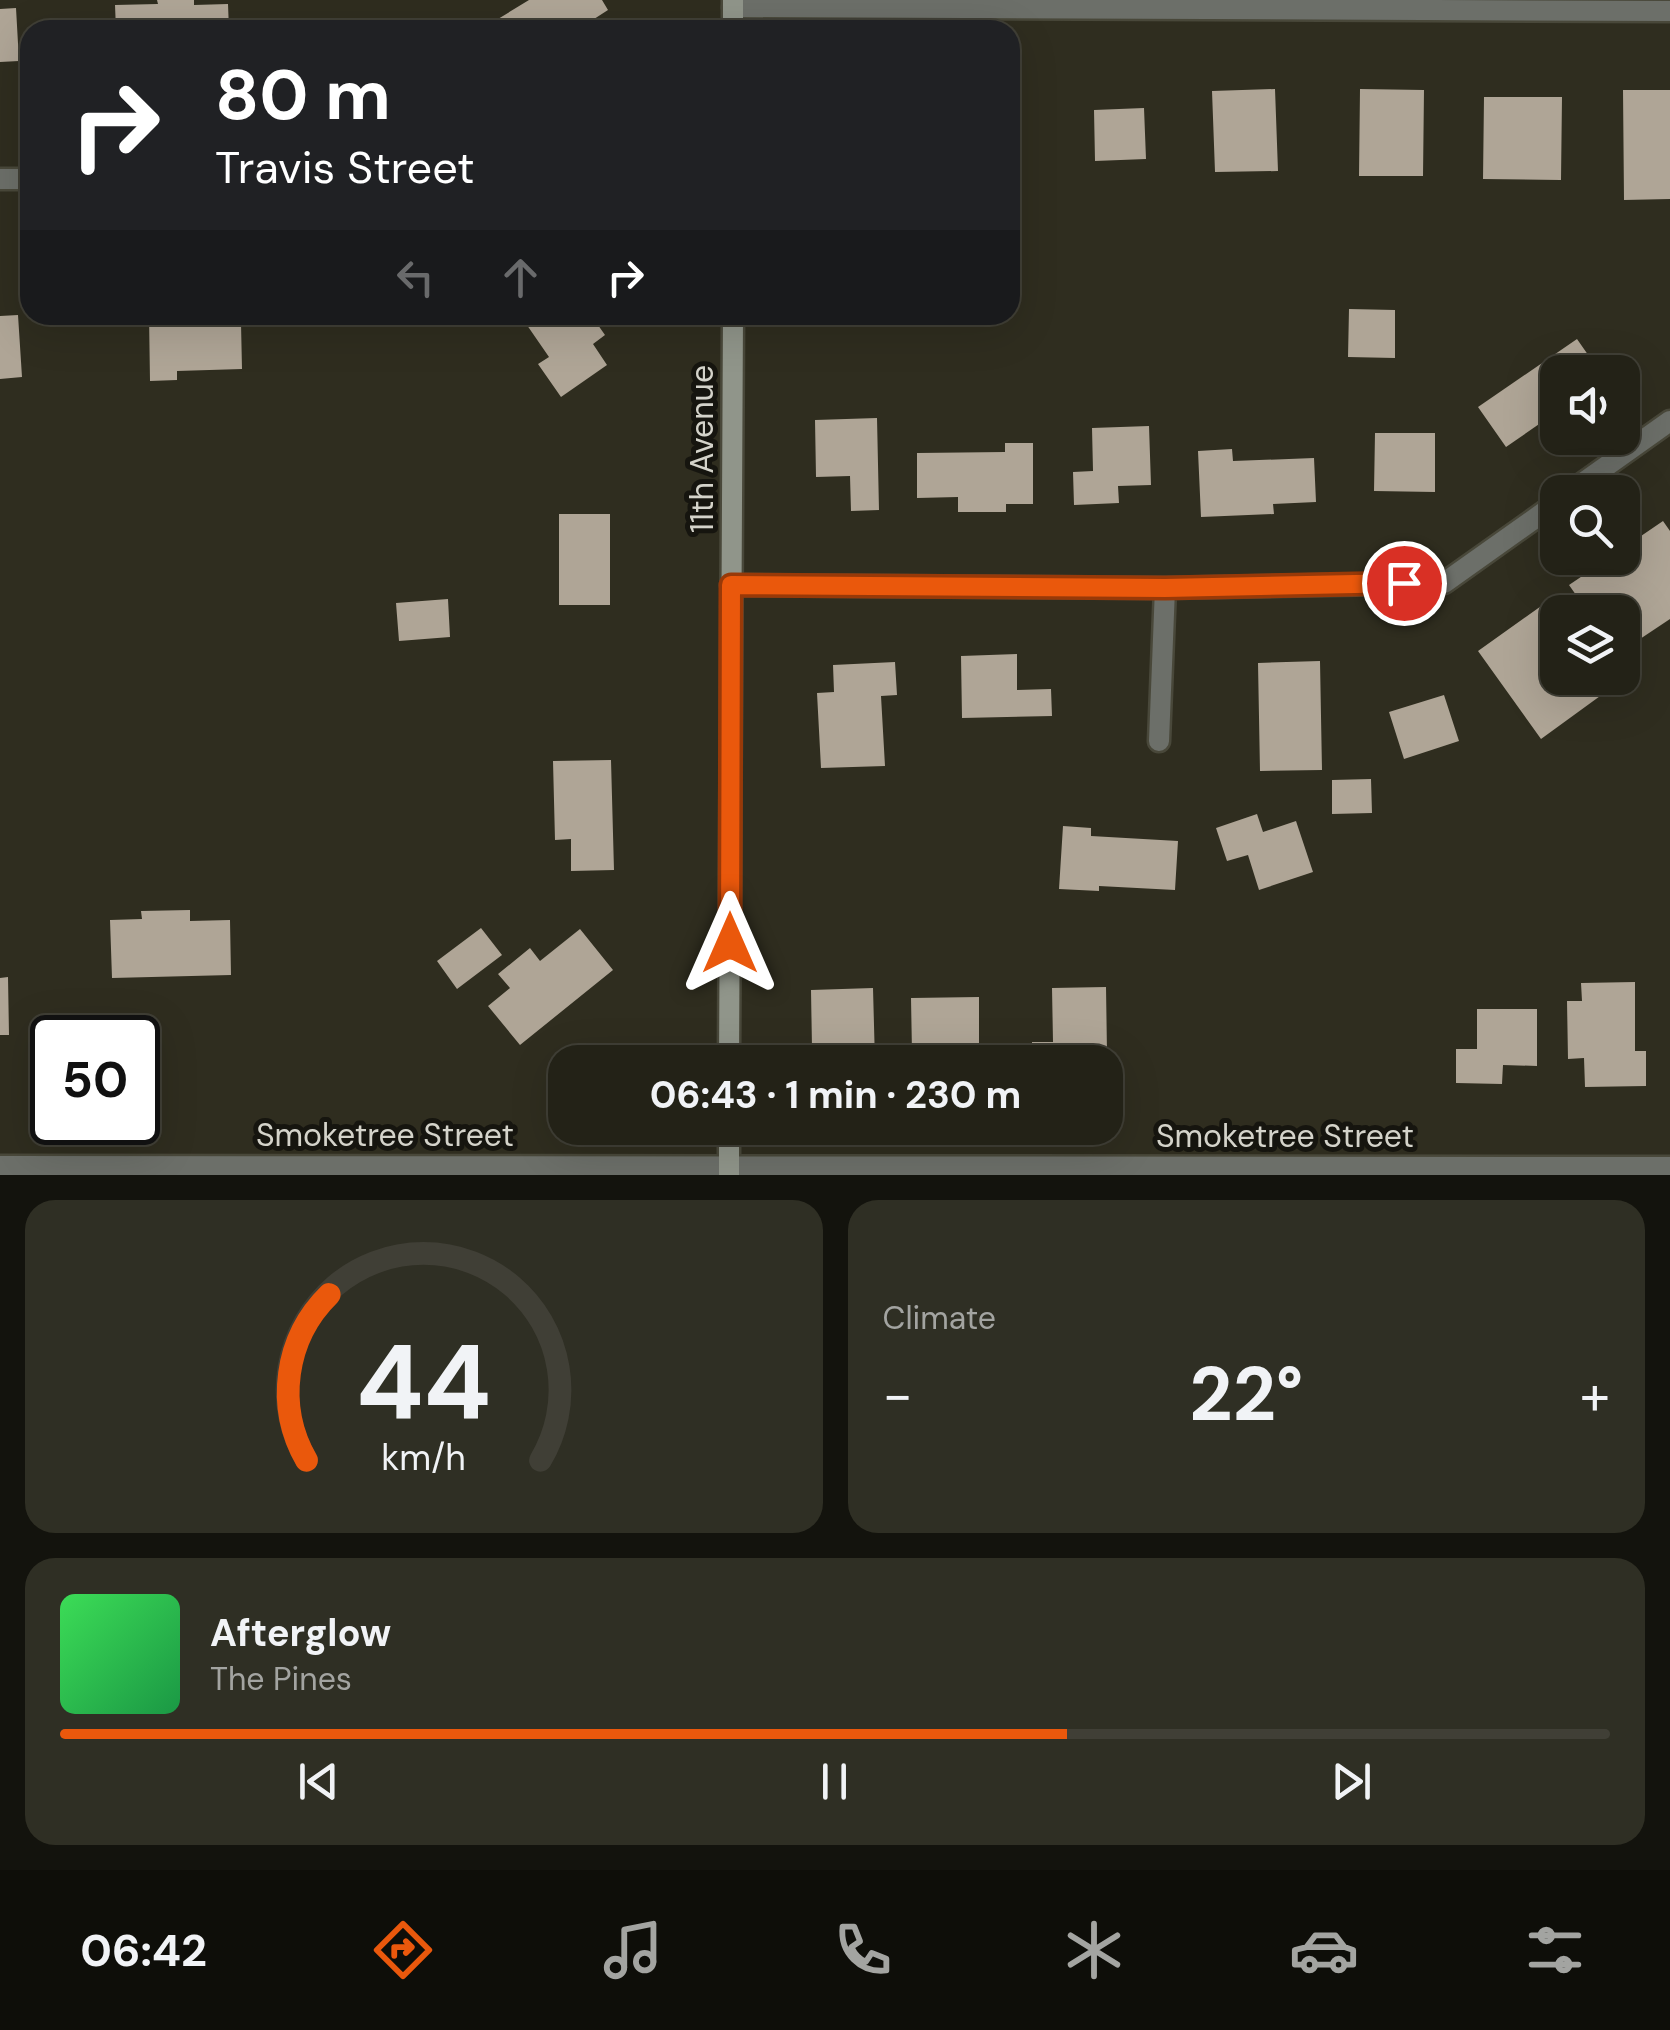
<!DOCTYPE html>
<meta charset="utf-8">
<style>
body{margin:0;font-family:"DM Sans",sans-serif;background:#2f2f24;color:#f1f3f6;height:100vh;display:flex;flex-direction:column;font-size:38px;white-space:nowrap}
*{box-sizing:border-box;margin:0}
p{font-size:32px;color:#a3a4a1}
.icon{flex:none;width:55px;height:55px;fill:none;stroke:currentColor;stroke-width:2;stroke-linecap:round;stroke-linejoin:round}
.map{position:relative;height:1175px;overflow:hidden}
.side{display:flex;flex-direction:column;gap:25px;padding:25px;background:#13130d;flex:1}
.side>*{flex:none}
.hud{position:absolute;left:20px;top:20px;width:1000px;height:305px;border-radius:30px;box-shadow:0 10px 40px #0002,0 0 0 2px #403f36;background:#202124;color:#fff;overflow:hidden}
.fabs{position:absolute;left:1540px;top:355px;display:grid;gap:20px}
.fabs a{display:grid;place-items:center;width:100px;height:100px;border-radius:20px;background:#232217;box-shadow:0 10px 40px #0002,0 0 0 2px #403f36;font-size:50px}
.speed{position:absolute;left:30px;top:1015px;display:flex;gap:20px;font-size:50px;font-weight:700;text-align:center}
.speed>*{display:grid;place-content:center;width:130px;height:130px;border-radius:50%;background:#232217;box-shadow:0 10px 40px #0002,0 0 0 2px #403f36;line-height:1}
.speed .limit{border:5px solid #111;border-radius:15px;background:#fff;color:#111}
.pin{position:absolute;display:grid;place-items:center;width:85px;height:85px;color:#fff;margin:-42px;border:5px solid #fff;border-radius:50%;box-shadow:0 2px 10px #0007}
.me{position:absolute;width:110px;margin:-55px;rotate:0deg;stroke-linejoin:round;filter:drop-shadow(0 0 8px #0008)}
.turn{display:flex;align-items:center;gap:35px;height:210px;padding:0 30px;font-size:45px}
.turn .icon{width:130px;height:130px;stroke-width:2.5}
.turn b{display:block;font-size:70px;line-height:85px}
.lanes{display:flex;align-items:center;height:95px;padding:0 30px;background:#0003;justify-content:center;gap:50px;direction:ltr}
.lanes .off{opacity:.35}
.big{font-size:75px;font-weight:700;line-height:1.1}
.side .card{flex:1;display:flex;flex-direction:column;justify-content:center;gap:15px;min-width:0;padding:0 35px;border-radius:30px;background:#2f2f24}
.side .dial{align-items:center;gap:0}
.dial svg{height:260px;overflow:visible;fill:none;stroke:#403f36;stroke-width:7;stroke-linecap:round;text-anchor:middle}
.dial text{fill:#f1f3f6;stroke:none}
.song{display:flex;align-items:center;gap:30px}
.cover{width:120px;height:120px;border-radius:15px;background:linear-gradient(135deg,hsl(130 70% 55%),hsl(140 70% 35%))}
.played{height:10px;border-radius:5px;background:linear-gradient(90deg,#ea580c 65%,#403f36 65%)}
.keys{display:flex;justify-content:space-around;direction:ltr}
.heat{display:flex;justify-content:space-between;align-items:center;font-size:55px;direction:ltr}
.side .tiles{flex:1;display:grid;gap:25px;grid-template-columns:1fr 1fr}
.card:last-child{grid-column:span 2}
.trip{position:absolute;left:548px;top:1045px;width:575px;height:100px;border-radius:30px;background:#232217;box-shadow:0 10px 40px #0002,0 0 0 2px #403f36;font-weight:700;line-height:100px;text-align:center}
.dock{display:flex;height:160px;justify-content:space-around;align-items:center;background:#0e0e09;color:#a3a4a1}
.dock .icon{width:70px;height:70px}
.dock .selected{color:#ea580c}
.dock b{font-size:45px;color:#f1f3f6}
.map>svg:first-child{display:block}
</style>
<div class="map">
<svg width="1670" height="1175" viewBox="0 0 1670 1175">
<rect width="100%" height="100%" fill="#2f2d1f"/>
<path fill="#afa596" d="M 157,0 L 194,0 L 194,5 L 228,4 L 229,30 L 116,30 L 115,5 L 158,4 Z
M 529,0 L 602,0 L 608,10 L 577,30 L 505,30 L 498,19 Z
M 16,8 L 19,61 L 0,62 L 0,9 Z
M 1010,86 L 1014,86 L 1015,163 L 1010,163 Z
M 1275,89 L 1278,171 L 1215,172 L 1212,91 Z
M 1360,89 L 1424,90 L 1423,176 L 1359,176 Z
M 1623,90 L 1670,90 L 1670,199 L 1624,200 Z
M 1484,97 L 1562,97 L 1561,180 L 1483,179 Z
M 1144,108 L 1146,159 L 1095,161 L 1094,110 Z
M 1349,309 L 1395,310 L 1395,358 L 1348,357 Z
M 18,315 L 22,377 L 0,379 L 0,316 Z
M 149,315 L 210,315 L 211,324 L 241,323 L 242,369 L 177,371 L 177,380 L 150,381 Z
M 520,315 L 591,315 L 605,335 L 593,344 L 607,365 L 561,397 L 538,364 L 549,357 Z
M 1577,339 L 1600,372 L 1558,372 L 1558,411 L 1506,447 L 1478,407 Z
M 877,418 L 879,510 L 851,511 L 850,476 L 816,477 L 815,420 Z
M 1149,426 L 1151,485 L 1118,486 L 1119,503 L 1074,505 L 1073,472 L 1093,471 L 1092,428 Z
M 1375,433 L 1435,433 L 1435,492 L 1374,491 Z
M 1005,443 L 1033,443 L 1033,504 L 1006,504 L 1006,512 L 958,512 L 958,497 L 917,498 L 917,453 L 1005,452 Z
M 1232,449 L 1233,461 L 1314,458 L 1316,502 L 1273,504 L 1274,514 L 1201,517 L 1198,451 Z
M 559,514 L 610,514 L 610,605 L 559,605 Z
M 1663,521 L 1670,531 L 1670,619 L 1622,651 L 1622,612 L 1588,612 L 1569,585 L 1609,558 L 1622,558 L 1622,549 Z
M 448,599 L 450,637 L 399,641 L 396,603 Z
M 1544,604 L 1558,623 L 1558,678 L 1597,678 L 1607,691 L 1541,739 L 1478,651 Z
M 1017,654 L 1017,690 L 1051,689 L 1052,716 L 962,718 L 961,656 Z
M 1320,661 L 1322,770 L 1260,771 L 1258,663 Z
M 895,662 L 897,695 L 881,696 L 885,766 L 821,768 L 817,693 L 834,692 L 833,665 Z
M 1444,695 L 1459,741 L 1404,759 L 1389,712 Z
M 611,760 L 614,870 L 571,871 L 571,839 L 555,840 L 553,761 Z
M 1371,779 L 1372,813 L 1332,814 L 1332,780 Z
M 1257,814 L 1263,832 L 1296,821 L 1313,872 L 1259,890 L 1248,855 L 1227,861 L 1216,828 Z
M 1063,826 L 1091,828 L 1091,836 L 1178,841 L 1175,890 L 1099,886 L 1099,891 L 1059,889 Z
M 190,910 L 190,921 L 230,920 L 231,975 L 112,978 L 110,920 L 142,919 L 141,911 Z
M 481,928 L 502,955 L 457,989 L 437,961 Z
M 580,929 L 613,970 L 520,1045 L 488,1006 L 510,988 L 498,974 L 530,948 L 540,961 Z
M 8,977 L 9,1035 L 0,1035 L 0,978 Z
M 1635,982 L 1635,1051 L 1646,1051 L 1646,1086 L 1585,1087 L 1584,1058 L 1568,1059 L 1567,1001 L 1582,1001 L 1581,983 Z
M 1106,987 L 1107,1053 L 1077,1054 L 1078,1062 L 1032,1062 L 1032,1042 L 1053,1042 L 1052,988 Z
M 873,988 L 875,1062 L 847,1062 L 846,1047 L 812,1048 L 811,990 Z
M 979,997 L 979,1048 L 993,1047 L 993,1062 L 930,1062 L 930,1052 L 912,1053 L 911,998 Z
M 1477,1009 L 1537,1009 L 1537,1066 L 1503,1065 L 1502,1084 L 1456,1083 L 1456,1049 L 1477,1049 Z"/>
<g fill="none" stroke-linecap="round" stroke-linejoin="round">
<g stroke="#49483a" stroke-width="25">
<path id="street" d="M 733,7 L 1670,11
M 0,179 L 30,179
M 1570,492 L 1670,421
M 731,585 L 1165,588 L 1444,583 L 1558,502
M 1159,741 L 1165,588
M 0,1166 L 1670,1167"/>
</g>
<g stroke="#49483a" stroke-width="25">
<path id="secondary" d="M 733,0 L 733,30
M 729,1062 L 733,315
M 729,1175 L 729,1128"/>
</g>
<use href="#street" stroke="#6c6f69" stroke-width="20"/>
<use href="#secondary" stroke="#90958a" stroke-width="20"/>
</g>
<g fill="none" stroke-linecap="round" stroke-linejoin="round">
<g stroke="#983908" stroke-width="25">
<path id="route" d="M 730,943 L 731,585 L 1165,588 L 1404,583"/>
</g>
<use href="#route" stroke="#ea580c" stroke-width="18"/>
</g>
<g text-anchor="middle" stroke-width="10" stroke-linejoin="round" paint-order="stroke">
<g font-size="32" fill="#d4d3ca" stroke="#16150f">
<text transform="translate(702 449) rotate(-90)" y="11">11th Avenue</text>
<text x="385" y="1146">Smoketree Street</text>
<text x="1285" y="1147">Smoketree Street</text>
</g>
</g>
</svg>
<div class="fabs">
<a><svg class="icon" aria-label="sound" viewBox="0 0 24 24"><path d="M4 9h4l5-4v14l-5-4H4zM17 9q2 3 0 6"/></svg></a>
<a><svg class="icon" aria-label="search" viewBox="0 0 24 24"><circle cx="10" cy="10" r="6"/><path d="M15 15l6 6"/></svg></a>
<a><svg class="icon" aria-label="layers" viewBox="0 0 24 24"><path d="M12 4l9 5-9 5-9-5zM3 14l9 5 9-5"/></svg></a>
</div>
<div class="speed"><div class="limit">50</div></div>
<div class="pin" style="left:1404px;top:583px;background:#d93025"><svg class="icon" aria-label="arrive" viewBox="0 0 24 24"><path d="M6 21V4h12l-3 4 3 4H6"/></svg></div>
<svg class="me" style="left:730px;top:943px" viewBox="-20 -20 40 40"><path d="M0-17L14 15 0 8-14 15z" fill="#ea580c" stroke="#fff" stroke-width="4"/></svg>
<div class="trip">06:43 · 1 min · 230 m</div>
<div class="hud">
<div class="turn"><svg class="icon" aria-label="right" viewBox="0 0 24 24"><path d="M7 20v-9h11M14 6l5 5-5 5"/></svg><div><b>80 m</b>Travis Street</div></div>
<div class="lanes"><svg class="icon off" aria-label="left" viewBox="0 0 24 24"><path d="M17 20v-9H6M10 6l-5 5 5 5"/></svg><svg class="icon off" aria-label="ahead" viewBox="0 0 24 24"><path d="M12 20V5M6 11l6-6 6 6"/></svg><svg class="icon" aria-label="right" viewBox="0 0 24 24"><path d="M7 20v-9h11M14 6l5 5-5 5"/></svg></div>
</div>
</div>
<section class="side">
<div class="tiles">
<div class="card dial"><svg viewBox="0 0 100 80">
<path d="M14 69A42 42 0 1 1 86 69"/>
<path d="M14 69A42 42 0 0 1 21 18" stroke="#ea580c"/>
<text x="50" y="56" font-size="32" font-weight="700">44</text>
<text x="50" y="72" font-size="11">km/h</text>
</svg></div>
<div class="card"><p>Climate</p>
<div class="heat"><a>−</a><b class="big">22°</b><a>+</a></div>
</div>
<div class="card">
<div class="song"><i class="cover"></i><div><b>Afterglow</b><p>The Pines</p></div></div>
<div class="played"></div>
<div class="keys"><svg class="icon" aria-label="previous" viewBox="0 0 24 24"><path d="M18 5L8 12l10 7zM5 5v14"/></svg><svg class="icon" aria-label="pause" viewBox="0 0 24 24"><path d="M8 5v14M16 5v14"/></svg><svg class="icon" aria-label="next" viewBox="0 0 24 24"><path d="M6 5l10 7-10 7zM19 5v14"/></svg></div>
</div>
</div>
</section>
<nav class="dock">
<b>06:42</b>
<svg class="icon selected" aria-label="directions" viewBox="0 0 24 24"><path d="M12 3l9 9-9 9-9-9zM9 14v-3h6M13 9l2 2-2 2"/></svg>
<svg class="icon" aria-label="music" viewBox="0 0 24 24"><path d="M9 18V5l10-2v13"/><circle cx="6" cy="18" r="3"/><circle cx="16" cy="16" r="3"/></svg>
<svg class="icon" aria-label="phone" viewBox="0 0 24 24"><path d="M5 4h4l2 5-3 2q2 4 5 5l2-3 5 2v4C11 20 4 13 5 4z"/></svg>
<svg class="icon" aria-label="climate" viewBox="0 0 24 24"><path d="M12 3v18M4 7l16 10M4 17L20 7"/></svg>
<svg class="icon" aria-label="car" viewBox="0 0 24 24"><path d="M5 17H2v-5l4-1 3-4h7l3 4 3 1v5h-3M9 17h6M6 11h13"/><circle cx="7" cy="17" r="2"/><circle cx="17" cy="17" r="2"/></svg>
<svg class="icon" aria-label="filters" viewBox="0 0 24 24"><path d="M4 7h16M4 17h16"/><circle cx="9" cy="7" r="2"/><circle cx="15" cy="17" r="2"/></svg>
</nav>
